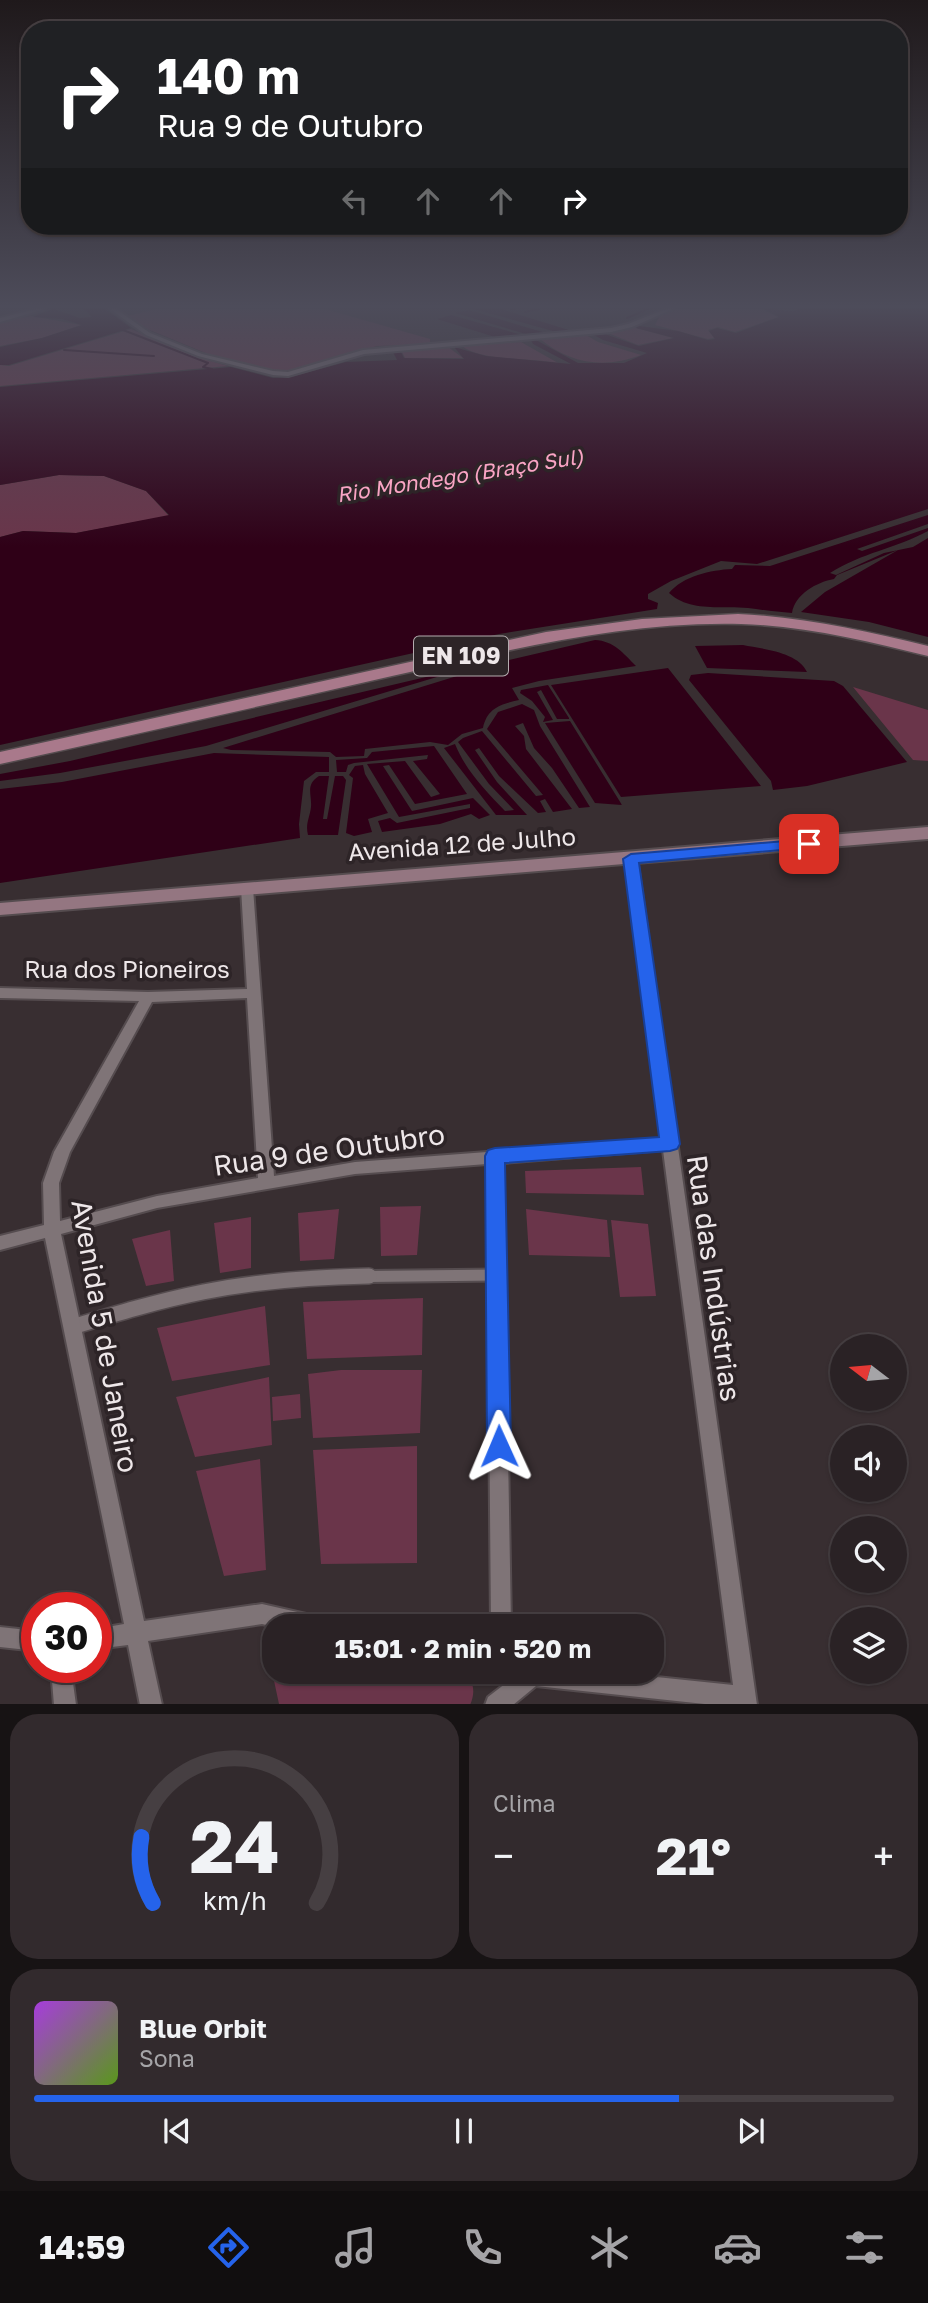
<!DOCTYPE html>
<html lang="pt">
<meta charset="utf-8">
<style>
body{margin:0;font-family:"Golos Text",sans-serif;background:#322a2d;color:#f1f3f6;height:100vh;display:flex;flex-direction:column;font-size:26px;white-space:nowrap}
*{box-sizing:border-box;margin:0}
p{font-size:23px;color:#a5a4a7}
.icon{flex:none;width:38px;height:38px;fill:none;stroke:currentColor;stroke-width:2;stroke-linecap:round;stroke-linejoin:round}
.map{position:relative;height:1704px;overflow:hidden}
.panel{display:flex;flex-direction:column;gap:10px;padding:10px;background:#171314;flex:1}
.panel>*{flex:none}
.top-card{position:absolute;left:21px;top:21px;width:887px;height:214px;border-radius:28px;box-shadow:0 2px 5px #0004,0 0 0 2px #463f42;background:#202124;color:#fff;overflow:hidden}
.needle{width:46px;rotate:286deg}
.fabs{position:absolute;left:830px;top:1334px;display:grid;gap:14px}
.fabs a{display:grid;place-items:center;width:77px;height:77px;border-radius:50%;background:#2a2225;box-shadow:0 2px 5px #0004,0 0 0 2px #463f42;font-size:35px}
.speed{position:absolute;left:21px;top:1592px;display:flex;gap:14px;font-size:35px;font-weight:700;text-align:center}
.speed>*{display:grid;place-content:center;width:91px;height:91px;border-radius:50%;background:#2a2225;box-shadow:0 2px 5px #0004,0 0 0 2px #463f42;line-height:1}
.speed .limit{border:10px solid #d22;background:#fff;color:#111}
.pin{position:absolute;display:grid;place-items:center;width:60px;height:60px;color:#fff;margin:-30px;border-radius:14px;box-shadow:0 4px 10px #0006}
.me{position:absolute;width:77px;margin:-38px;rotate:359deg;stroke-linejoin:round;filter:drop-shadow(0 0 5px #0008)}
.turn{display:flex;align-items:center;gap:24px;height:147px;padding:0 21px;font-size:32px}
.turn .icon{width:91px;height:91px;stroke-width:2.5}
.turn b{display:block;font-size:49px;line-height:60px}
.lanes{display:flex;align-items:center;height:66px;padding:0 21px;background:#0003;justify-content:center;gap:35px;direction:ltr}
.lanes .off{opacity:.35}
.big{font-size:52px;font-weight:700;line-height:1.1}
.panel .tile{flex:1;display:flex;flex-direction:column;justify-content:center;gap:10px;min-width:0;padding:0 24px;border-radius:28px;background:#322a2d}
.panel .dial{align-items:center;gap:0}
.dial svg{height:182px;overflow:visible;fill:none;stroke:#463f42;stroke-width:7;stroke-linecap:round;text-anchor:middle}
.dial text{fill:#f1f3f6;stroke:none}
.song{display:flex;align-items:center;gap:21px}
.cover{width:84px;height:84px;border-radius:10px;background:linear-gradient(135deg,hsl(280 70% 55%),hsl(90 70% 35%))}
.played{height:7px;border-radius:4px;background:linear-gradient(90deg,#2563eb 75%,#463f42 75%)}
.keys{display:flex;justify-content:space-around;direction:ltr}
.heat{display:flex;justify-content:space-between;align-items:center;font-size:38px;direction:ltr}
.panel .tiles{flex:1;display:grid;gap:10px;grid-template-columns:1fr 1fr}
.tile:last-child{grid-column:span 2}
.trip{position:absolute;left:262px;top:1614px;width:402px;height:70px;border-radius:28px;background:#2a2225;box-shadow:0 2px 5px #0004,0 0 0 2px #463f42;font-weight:700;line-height:70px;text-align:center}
.tabs{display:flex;height:112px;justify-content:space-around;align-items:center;background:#110e0f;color:#a5a4a7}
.tabs .icon{width:49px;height:49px}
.tabs .active{color:#2563eb}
.tabs b{font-size:32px;color:#f1f3f6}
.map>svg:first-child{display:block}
</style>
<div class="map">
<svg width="928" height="1705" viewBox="0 0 928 1705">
<rect width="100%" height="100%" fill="#382e31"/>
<path fill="#6a354a" d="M 156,309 L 325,309 L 430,339 L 430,344 L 377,346 L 282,372 L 208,354 L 145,328 L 128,316 Z
M 675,309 L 761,309 L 778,317 L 735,332 L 718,327 L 708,330 L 714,338 L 708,339 L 655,325 L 661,314 Z
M 31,316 L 81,325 L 42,338 L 0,346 L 0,322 Z
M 632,327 L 673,338 L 638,345 L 608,333 Z
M 131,329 L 200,358 L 228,366 L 0,386 L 0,365 L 9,366 Z
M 586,335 L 598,342 L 641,355 C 604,369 571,364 540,339 Z
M 521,342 L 558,363 C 532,358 480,361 462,346 Z
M 448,347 L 463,358 L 405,358 L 401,350 Z
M 59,475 L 104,476 L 146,491 L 169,516 L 76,533 L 23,531 L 0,537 L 0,485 Z
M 853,687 L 928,710 L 928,761 L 913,760 Z
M 641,1167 L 644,1195 L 526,1193 L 525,1171 Z
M 421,1206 L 417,1255 L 381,1256 L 380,1207 Z
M 339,1209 L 334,1259 L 300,1261 L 298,1213 Z
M 526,1209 L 607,1220 L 610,1257 L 529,1255 Z
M 251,1217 L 251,1268 L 220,1273 L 214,1223 Z
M 611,1220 L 648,1224 L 656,1296 L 620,1297 Z
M 170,1230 L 174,1281 L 146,1286 L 132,1239 Z
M 423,1298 L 422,1355 L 307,1359 L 303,1302 Z
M 265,1306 L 270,1365 L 172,1381 L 157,1328 Z
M 341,1370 L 422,1370 L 420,1433 L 313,1438 L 308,1374 Z
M 269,1377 L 272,1445 L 195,1457 L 176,1397 Z
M 300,1394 L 301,1418 L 273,1421 L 272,1397 Z
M 417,1446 L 417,1563 L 321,1564 L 313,1450 Z
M 260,1459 L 266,1570 L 224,1576 L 196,1471 Z
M 264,1634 L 275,1636 L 275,1671 L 462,1671 C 474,1679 476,1692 470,1705 L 279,1704 Z"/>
<path fill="#2f0017" d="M 53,309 L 80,318 L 92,317 L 84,309 L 105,309 L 131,328 L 9,365 L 0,365 L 0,347 L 42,338 L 82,325 L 62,319 L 33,317 Z
M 474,309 L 501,309 L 575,332 L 560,333 Z
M 764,309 L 793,311 L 800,309 L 928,309 L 928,509 L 757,564 L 721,561 L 671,581 L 648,594 L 648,599 L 658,603 L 657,609 L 499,634 L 0,745 L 0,537 L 23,531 L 76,533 L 169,515 L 146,491 L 104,476 L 59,475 L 0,485 L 0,387 L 231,367 L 273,378 L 291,377 L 346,362 L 397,360 L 393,352 L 400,350 L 404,358 L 464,359 L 454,347 L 486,356 L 571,364 L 533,344 L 531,340 L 536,340 L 578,363 L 624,363 L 647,353 L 603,340 L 594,335 L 605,334 L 639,346 L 674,338 L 636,328 L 639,326 L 678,331 L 708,340 L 715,339 L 709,331 L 717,328 L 736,333 L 779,317 Z
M 469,310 L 549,334 L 529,335 L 455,313 Z
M 451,315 L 522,335 L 522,336 L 498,338 L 437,319 Z
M 928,515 L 928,524 L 857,549 L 862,551 L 928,528 L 928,531 C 897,548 861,553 830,573 L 836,575 L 884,553 L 913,547 L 928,538 L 928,637 L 869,622 L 801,612 L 825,592 L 898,550 L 837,575 L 834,579 C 817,582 795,594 792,613 C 777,612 763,610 748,608 C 722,605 691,613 669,593 C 683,576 711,570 732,569 L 735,565 L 770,566 Z
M 595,640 C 614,641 623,653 636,666 L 539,681 L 512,688 L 519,700 C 501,704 487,708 483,728 L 462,734 L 448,745 L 430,742 L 365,749 L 364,756 L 336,757 L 330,752 L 231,750 L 223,748 L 509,660 Z
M 743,645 C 763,649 798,652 807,672 L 707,668 L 695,646 Z
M 477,665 L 206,746 L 60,773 L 0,781 L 0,774 L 70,761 Z
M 668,668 L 761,786 L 621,797 L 551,685 Z
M 708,673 L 834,681 L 843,686 L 907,762 L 807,786 L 773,790 L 771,781 L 689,680 L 691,675 Z
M 548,685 L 569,718 L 569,719 L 557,719 L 541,690 L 537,692 L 553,720 L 543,722 L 545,717 L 532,701 L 520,693 L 521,690 Z
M 522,704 L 534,710 L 540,726 L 590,807 L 579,808 L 552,768 L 534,748 L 523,723 L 515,726 L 524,736 L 526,749 L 572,809 L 553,812 L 545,799 L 540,801 L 546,812 L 538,813 L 499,776 L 479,748 L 475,750 L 497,782 L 527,815 L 496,815 L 444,748 L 455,744 C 466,771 485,790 505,811 L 514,810 L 489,784 L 458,742 L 463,738 L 482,731 L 536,796 L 543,795 L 487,729 L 498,712 Z
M 570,721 L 622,805 L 595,803 L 545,723 Z
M 434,746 L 467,794 L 415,804 L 389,765 L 383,766 L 412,811 L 473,798 L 490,815 L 479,819 L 471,814 L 440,824 L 382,832 L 378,821 L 390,818 L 397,823 L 470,808 L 470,804 L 399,817 L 367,764 L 405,761 L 431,797 L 440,794 L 413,761 L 427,759 L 428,755 L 354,763 L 348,765 L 346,772 L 337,772 L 336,760 L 367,758 L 372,752 Z
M 214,753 L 329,757 L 329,772 L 316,772 L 304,781 L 299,824 L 300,838 L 0,883 L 0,789 L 62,782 Z
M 363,765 L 365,774 L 388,813 L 368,819 L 372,832 L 354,836 L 346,833 L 353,778 L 349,775 L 355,766 Z
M 319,776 L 329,776 L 323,819 L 327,819 L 335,776 L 343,776 L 346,780 L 338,835 L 308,835 C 305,824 310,817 311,807 C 312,794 305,785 319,776 Z"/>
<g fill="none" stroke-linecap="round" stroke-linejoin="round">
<path stroke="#2f0017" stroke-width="2" d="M 511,309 L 514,309
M 525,312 L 539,309
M 627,318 L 648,309
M 123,330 L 208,363 L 203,367 L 212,369
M 64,350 L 154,356"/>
<g stroke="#554c4f" stroke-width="15">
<path id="pedestrian-far1" d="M 326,1277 L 497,1275"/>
</g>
<g stroke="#554c4f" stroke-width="18">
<path id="pedestrian" d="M 72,1327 C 115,1314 158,1301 203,1292 C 258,1281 313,1277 369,1276"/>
</g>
<g stroke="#554c4f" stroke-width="4">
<path id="minor" d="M 36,309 L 45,309 L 0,322 L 0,318 Z
M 110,309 L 116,309 L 150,333 L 202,354 L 273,371 L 288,372 L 363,350 L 611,328 L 628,324 L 666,309 L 673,309 L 632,327 L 611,332 L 364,354 L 288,376 L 273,375 L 198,356 L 146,335 Z
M 631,854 L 637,858 L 757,1705 L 714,1705 L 536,1686 L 513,1705 L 485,1705 L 488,1697 L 510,1680 L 508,1678 L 505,1671 L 599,1671 L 733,1685 L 663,1150 L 503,1163 L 511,1626 L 491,1626 L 487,1164 L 355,1174 L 157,1208 L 61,1234 L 144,1621 L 262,1604 L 315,1616 L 322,1619 L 325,1626 L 275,1627 L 262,1624 L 148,1641 L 162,1705 L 140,1705 L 128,1645 L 96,1649 L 96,1629 L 124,1624 L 45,1238 L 0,1250 L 0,1236 L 44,1225 L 43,1183 L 54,1152 L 139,1001 L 0,998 L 0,988 L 148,992 L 247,989 L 241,888 L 247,884 L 253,888 L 274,1176 L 355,1162 L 661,1139 L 625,858 ZM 247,998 L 258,1178 L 157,1196 L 60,1221 L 59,1183 L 70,1152 L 152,1002 Z
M 0,1627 L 37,1631 L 37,1651 L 0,1647 Z
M 51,1668 L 71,1668 L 76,1705 L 54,1705 Z"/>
</g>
<g stroke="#554c4f" stroke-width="4">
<path id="secondary" d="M 928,827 L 928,839 L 0,915 L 0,903 Z"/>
</g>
<g stroke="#554c4f" stroke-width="3">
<path id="primary" d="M 738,614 C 803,617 865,631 928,646 L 928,656 C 866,641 805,626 741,624 C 623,621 506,651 392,676 C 261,706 131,735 0,764 L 0,752 L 546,632 L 642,619 Z"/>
</g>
<use href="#pedestrian-far1" stroke="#7f7477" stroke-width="11"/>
<use href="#pedestrian" stroke="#7f7477" stroke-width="15"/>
<use href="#minor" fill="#7f7477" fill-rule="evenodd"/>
<use href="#secondary" fill="#947681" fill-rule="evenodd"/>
<use href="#primary" fill="#a9798b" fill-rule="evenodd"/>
</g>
<linearGradient id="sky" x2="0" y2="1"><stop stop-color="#1f191b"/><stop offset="0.56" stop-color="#4d4c5a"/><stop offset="1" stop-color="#4d4c5a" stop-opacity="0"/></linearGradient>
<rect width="928" height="547" fill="url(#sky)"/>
<path fill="#2563eb" stroke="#184099" stroke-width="2" d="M 809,839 L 817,844 L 814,847 L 639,863 L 680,1144 L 677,1149 L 670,1151 L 505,1163 L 511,1446 L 508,1454 L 499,1458 L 490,1454 L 487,1446 L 485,1156 L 488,1150 L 495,1148 L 659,1137 L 623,859 L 631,854 Z"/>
<g text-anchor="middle" stroke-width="7" stroke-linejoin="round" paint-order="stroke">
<g font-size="21" font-style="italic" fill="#f9a4c4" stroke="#2d2427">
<text transform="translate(460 476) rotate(-9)" y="7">Rio Mondego (Braço Sul)</text>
</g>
<rect fill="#2d2427" stroke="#b4acaf" stroke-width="2" x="414" y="636.5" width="94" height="39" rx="5"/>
<g font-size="23" font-weight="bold" fill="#eee7e9">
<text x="461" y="664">EN 109</text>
</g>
<g font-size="24" fill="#eee7e9" stroke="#2d2427">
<text transform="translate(462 845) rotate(-4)" y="8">Avenida 12 de Julho</text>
<text x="127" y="978">Rua dos Pioneiros</text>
</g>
<g font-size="28" fill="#eee7e9" stroke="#2d2427">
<text transform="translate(329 1150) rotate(-8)" y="10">Rua 9 de Outubro</text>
<text transform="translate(714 1278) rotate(82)" y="10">Rua das Indústrias</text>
<text transform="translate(105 1336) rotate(80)" y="10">Avenida 5 de Janeiro</text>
</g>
</g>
</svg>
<div class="fabs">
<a><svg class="needle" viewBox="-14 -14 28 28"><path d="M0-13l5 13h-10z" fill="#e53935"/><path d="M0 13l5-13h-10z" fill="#a5a4a7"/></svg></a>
<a><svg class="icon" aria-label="sound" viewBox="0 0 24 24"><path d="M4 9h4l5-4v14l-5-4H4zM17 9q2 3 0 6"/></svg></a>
<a><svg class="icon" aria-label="search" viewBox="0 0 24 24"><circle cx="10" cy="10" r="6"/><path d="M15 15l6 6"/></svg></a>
<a><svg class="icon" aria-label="layers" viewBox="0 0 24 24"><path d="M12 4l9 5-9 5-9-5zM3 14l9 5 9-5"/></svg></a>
</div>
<div class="speed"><div class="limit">30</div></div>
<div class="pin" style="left:809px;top:844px;background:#d93025"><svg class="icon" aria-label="arrive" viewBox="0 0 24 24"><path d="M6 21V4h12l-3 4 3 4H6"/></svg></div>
<svg class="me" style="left:499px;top:1446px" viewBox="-20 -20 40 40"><path d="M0-17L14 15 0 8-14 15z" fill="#2563eb" stroke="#fff" stroke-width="4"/></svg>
<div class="trip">15:01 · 2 min · 520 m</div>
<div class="top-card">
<div class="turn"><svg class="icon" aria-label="right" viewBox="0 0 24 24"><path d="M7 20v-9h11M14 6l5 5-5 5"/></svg><div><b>140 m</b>Rua 9 de Outubro</div></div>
<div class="lanes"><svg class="icon off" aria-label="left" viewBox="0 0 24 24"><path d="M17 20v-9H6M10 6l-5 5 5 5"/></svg><svg class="icon off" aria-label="ahead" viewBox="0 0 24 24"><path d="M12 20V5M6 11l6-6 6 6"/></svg><svg class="icon off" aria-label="ahead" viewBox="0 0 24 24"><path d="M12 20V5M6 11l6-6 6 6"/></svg><svg class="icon" aria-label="right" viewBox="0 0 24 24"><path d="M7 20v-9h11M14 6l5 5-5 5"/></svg></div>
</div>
</div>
<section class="panel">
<div class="tiles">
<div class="tile dial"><svg viewBox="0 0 100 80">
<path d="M14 69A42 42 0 1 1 86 69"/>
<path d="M14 69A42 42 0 0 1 9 40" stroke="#2563eb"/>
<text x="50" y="56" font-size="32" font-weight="700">24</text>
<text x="50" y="72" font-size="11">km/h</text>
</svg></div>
<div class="tile"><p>Clima</p>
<div class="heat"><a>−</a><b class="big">21°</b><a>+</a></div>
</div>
<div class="tile">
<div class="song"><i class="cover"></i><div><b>Blue Orbit</b><p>Sona</p></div></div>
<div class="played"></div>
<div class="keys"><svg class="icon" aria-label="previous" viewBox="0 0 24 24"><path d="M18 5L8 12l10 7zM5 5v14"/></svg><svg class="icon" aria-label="pause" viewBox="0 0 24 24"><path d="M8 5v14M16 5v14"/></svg><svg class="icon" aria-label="next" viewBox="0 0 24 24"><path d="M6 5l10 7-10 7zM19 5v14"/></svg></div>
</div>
</div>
</section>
<nav class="tabs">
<b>14:59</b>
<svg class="icon active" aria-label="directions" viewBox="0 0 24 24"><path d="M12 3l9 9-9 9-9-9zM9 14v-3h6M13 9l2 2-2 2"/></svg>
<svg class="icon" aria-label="music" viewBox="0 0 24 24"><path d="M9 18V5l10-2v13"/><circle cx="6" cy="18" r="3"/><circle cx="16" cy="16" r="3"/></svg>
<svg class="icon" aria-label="phone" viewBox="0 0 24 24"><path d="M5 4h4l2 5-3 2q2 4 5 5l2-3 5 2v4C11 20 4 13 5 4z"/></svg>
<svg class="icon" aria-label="climate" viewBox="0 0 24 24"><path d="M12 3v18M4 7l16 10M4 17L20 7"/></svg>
<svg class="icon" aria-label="car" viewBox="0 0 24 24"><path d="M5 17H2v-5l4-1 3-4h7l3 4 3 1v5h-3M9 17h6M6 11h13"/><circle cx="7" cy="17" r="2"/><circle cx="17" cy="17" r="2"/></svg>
<svg class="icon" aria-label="filters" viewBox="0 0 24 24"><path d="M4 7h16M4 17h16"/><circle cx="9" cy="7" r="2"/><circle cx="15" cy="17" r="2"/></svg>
</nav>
